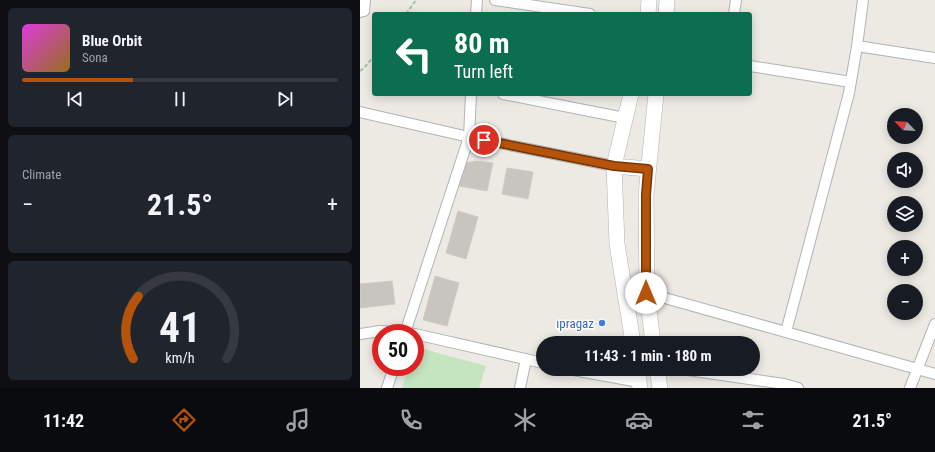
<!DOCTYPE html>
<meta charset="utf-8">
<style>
body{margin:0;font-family:"Roboto Condensed",sans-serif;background:#20242c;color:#f1f3f6;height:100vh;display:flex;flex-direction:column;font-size:15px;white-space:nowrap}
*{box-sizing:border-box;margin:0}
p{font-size:13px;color:#9ea1a6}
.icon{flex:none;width:22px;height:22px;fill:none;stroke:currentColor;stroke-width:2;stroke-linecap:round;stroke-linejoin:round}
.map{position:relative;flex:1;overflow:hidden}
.details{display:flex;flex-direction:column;gap:8px;padding:8px;background:#0d0f14;width:360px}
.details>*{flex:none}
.guide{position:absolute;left:12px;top:12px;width:380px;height:84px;border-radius:4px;box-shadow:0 2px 10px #0003;background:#0b6e4f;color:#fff;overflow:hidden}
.needle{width:26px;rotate:295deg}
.fabs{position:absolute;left:527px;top:108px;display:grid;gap:8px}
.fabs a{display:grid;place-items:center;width:36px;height:36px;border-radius:50%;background:#171b24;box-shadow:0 2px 10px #0003;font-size:20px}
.speed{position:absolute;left:12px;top:324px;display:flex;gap:8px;font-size:20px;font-weight:700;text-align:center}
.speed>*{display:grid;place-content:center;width:52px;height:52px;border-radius:50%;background:#171b24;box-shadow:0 2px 10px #0003;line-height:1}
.speed .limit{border:6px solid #d22;background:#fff;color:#111}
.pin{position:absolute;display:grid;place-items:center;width:34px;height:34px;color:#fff;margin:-17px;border:2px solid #fff;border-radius:50%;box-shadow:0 1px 4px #0007}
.me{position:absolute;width:44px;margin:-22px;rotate:0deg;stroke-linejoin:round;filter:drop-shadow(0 0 3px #0008)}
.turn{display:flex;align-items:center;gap:14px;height:84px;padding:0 16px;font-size:18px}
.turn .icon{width:52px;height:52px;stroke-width:2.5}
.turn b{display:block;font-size:28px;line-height:34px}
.big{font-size:30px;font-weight:700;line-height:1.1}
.details .widget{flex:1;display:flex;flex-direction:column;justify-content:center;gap:6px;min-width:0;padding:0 14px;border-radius:6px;background:#20242c}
.details .dial{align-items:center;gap:0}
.dial svg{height:104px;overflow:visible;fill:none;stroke:#363941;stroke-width:7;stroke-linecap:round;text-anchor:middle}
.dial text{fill:#f1f3f6;stroke:none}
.song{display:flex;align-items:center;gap:12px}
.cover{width:48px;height:48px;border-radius:6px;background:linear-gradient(135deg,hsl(300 70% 55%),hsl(40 70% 35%))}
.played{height:4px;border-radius:2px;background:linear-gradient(90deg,#b45309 35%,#363941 35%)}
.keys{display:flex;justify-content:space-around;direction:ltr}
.heat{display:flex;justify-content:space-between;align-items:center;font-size:22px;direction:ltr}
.trip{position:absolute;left:176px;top:336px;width:224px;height:40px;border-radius:20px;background:#171b24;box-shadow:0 2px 10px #0003;font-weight:700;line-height:40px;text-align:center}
.dock{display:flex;height:64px;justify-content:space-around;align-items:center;background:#090b0e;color:#9ea1a6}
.dock .icon{width:28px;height:28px}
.dock .on{color:#b45309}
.dock b{font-size:18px;color:#f1f3f6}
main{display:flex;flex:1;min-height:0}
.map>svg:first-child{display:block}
</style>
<main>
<section class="details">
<div class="widget">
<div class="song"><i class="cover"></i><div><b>Blue Orbit</b><p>Sona</p></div></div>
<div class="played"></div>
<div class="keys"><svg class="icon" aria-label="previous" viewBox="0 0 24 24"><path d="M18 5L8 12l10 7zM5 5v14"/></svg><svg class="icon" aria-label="pause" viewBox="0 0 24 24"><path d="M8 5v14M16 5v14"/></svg><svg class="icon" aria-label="next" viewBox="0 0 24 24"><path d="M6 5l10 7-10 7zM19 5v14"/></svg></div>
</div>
<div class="widget"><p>Climate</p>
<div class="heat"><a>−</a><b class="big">21.5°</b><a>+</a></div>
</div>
<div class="widget dial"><svg viewBox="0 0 100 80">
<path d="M14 69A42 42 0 1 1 86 69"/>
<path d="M14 69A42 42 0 0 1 18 21" stroke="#b45309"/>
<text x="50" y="56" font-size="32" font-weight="700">41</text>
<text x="50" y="72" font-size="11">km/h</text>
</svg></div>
</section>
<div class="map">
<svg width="575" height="388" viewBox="0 0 575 388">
<rect width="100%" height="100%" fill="#ede9e3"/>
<path fill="#c5e5bf" d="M 56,347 L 126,366 L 119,388 L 42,388 L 49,367 L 55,367 Z"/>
<path fill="#c8c4bf" stroke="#d2cac1" d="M 116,161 L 133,163 L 127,191 L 99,186 L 106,163 Z
M 147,168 L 173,172 L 168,199 L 142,194 Z
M 98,211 L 118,217 L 106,259 L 86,253 Z
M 75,276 L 99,283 L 87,326 L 63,320 Z
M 32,281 L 35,304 L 0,308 L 0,284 Z"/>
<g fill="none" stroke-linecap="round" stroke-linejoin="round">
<g stroke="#b0b4b8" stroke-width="12">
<path id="street" d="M 135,0 L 230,14
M 0,12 L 4,11 L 5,0
M 116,14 L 117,0
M 374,14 L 376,0
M 497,46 L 575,58
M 390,66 L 491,82
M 143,94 L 265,118
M 0,112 L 109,137 L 254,166
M 287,293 L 575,374
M 426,332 L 489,93 L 497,46 L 503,0
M 45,333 L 109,137 L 111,94
M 0,334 L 20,331 L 51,333
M 55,334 L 183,363
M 208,369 L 279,382
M 321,369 L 424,384 L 438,388
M 27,388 L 34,367
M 160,388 L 166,359
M 550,388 L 575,324"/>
</g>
<g stroke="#afb4b8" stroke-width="16">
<path id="secondary" d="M 288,14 L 289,0
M 306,14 L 307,0
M 271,94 L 254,166 L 257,244 L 273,343
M 254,166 L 288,169
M 293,343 L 287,293 L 286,195 L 296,94
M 277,369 L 280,388
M 297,369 L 300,388"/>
</g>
<path stroke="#9ac8a1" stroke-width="2" stroke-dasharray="4 2" stroke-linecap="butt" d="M 46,14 L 56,0
M 0,71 L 4,68 L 14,56"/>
<use href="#street" stroke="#fff" stroke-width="10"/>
<use href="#secondary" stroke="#fff" stroke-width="15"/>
</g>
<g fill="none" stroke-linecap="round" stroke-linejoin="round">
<g stroke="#753606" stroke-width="10">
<path id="route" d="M 124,140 L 254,166 L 288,169 L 286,195 L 286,293"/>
</g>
<use href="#route" stroke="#b45309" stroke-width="7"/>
</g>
<circle fill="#3f7fe0" stroke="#fff" stroke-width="1.5" cx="242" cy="323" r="4"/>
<g text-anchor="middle" stroke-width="3" stroke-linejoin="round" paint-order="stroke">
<g font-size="13" fill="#366cbe" stroke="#fff" text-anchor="end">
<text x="234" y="328">ıpragaz</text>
</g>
</g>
</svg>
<div class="fabs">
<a><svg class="needle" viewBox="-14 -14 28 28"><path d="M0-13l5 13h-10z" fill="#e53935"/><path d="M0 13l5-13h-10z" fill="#9ea1a6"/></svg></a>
<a><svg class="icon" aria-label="sound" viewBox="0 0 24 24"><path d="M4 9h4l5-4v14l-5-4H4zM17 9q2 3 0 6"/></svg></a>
<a><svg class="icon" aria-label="layers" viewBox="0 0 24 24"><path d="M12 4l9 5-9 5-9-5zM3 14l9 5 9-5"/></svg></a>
<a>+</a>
<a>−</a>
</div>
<div class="speed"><div class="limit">50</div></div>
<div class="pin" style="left:124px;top:140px;background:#d93025"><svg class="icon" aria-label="arrive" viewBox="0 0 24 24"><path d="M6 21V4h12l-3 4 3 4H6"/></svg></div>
<svg class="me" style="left:286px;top:293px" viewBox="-20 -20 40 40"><circle r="19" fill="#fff"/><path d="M0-13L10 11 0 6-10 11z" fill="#b45309"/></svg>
<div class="trip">11:43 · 1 min · 180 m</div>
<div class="guide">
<div class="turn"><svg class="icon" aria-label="left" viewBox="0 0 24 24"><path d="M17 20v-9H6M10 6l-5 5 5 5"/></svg><div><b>80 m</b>Turn left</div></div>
</div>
</div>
</main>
<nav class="dock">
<b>11:42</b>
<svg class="icon on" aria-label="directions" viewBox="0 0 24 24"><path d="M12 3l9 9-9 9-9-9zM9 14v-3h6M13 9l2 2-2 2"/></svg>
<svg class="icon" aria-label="music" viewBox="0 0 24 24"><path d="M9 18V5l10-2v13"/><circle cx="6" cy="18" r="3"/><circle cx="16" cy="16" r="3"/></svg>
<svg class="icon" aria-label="phone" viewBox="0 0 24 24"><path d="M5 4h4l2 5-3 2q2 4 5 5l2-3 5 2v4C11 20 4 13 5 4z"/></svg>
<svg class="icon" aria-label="climate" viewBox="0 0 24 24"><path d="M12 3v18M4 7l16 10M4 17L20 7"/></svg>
<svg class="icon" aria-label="car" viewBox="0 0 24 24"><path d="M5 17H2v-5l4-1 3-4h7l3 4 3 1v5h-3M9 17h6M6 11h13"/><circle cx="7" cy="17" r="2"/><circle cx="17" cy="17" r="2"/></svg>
<svg class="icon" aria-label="filters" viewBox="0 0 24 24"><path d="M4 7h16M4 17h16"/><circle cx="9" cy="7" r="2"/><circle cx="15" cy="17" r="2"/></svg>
<b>21.5°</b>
</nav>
